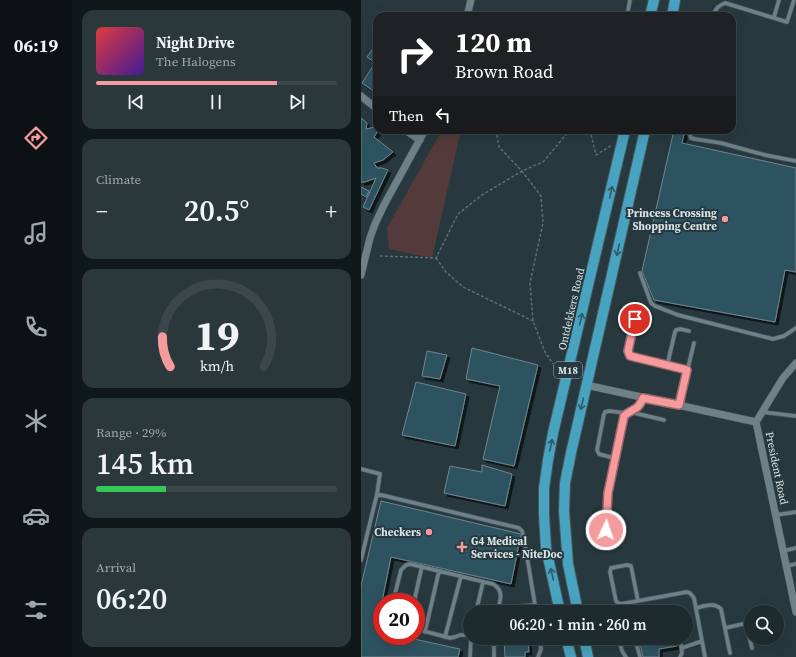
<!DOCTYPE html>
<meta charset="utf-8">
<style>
body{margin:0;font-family:"Source Serif 4",serif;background:#2a373b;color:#f1f3f6;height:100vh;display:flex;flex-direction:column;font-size:15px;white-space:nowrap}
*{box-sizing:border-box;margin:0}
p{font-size:13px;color:#a0a7aa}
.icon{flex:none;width:22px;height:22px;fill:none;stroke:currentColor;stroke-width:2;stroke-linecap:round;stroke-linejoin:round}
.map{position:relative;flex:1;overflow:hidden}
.details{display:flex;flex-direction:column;gap:10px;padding:10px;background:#10181a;width:289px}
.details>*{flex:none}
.hud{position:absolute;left:12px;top:12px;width:363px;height:122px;border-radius:12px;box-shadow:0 4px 16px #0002,0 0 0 1px #3b474b;background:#202124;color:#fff;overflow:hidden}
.fabs{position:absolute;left:383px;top:605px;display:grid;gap:8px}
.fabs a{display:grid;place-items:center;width:40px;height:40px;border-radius:50%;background:#1d2b2f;box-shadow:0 4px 16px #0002,0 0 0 1px #3b474b;font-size:20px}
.speed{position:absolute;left:12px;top:593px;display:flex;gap:8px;font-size:20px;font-weight:700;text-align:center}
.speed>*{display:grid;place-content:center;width:52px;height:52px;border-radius:50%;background:#1d2b2f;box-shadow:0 4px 16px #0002,0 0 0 1px #3b474b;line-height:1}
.speed .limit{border:6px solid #d22;background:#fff;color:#111}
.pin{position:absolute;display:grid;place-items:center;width:34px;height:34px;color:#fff;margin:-17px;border:2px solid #fff;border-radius:50%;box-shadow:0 1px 4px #0007}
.me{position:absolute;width:44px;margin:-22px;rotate:3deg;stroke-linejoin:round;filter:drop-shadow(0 0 3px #0008)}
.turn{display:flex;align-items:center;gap:14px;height:84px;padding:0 16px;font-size:18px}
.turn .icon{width:52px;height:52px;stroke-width:2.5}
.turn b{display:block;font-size:28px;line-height:34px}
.then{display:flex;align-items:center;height:38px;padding:0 16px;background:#0003;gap:8px;font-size:15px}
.big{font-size:30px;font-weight:600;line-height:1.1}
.details .tile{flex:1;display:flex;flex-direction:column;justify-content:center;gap:6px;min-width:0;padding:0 14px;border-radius:12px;background:#2a373b}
.details .dial{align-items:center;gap:0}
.dial svg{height:104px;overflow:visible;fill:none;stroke:#3b474b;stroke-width:7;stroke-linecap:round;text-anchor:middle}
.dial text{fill:#f1f3f6;stroke:none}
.song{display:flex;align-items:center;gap:12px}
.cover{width:48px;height:48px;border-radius:6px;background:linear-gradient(135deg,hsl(0 70% 55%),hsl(260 70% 35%))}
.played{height:4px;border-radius:2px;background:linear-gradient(90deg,#f59b9d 75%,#3b474b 75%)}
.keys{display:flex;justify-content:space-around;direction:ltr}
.heat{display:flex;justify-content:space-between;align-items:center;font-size:22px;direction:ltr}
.charge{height:6px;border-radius:3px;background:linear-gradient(90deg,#34c759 29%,#3b474b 0)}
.trip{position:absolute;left:102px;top:605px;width:230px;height:40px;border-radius:20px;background:#1d2b2f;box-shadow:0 4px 16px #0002,0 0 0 1px #3b474b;font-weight:600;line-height:40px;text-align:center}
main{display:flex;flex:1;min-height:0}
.tabs{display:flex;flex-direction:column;width:72px;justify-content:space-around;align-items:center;background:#0c1113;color:#a0a7aa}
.tabs .icon{width:28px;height:28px}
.tabs .on{color:#f59b9d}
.tabs b{font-size:18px;color:#f1f3f6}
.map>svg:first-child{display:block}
</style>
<main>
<nav class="tabs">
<b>06:19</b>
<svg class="icon on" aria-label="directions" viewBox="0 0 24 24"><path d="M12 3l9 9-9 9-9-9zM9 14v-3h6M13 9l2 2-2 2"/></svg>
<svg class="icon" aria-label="music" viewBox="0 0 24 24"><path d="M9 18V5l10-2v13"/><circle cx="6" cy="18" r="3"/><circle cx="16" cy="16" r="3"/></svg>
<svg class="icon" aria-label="phone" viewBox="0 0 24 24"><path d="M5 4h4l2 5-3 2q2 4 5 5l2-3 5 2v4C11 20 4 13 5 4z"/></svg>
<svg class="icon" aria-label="climate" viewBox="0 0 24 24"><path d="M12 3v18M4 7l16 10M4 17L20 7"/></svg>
<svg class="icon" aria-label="car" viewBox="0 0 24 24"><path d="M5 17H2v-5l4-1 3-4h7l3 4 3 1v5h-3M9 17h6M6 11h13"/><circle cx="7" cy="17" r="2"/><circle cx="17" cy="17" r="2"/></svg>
<svg class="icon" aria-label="filters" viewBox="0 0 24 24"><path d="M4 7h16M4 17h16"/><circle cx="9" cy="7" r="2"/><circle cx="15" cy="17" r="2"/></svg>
</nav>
<section class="details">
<div class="tile">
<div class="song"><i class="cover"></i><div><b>Night Drive</b><p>The Halogens</p></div></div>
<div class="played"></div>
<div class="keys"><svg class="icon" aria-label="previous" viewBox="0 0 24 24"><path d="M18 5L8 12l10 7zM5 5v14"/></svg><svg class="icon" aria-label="pause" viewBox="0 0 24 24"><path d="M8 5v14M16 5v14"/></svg><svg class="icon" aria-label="next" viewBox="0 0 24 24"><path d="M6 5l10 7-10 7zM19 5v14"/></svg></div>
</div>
<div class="tile"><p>Climate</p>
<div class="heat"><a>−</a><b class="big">20.5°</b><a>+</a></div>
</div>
<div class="tile dial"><svg viewBox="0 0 100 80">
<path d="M14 69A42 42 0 1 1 86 69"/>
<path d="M14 69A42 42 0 0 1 8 46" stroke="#f59b9d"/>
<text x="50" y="56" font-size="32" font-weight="700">19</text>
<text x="50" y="72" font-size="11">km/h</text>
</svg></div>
<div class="tile"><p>Range · 29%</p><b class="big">145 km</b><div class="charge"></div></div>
<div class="tile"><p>Arrival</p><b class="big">06:20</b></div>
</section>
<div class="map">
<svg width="435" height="657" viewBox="0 0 435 657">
<defs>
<filter id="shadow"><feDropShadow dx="3" dy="3" stdDeviation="0" flood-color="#0009"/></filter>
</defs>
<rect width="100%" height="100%" fill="#27393f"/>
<path fill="#553a3b" d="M 81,130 L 100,130 L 71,258 L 28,249 L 26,228 Z"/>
<path fill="#2d5361" stroke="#71858d" filter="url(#shadow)" d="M 14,46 L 16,48 L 16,59 L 13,62 L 6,57 Z
M 16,60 L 16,85 L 15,84 L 11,90 L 1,83 Z
M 0,118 L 6,123 L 5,129 L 14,127 L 17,131 L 13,137 L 32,152 L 22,160 L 13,163 L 16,168 L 21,168 L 27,170 L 8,210 L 2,207 L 15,178 L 4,182 L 0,182 Z
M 313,130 L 324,130 L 321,143 L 435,168 L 435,272 L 424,270 L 414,322 L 293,300 L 281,271 Z
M 0,187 L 8,191 L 5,197 L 0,194 Z
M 111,348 L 177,365 L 153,466 L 122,459 L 139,386 L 105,379 Z
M 66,351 L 86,355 L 79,379 L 61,376 Z
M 55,382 L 105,394 L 94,446 L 41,435 Z
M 121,465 L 151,474 L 144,506 L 83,493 L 89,466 L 121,472 Z
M 20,501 L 160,534 L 150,584 L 30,557 L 15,631 L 21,632 L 21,636 L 39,636 L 99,649 L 97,657 L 0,657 L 0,586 Z
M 143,638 L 167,638 L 168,652 L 164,652 L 164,657 L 144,657 Z
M 278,638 L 315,638 L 316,646 L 298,649 L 298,657 L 282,657 Z"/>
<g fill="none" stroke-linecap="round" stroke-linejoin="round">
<g stroke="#47575c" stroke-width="5">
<path id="lane" d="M 266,16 L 269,0
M 352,16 C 354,9 357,6 364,3 L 426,22 L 433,0
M 413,17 L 418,0
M 327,130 L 330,138 L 334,139 L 360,143 L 404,155 L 435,161
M 279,273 L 290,303 L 294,306 L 317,315 L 412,339 L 423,336 L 435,328
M 274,319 L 267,351 L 269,356 L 326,370
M 306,366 L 314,332 L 315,330 L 319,329 L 328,331
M 318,405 L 333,343
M 269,412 L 303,420
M 401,412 L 435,416
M 253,458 L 238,454 L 236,450 L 243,414 L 244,412 L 248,411 L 265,413
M 0,469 L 19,474 L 16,494 L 158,528 L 161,531 L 163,538 L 174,605
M 415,515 L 435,512
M 245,530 L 247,493 L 261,418 C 264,413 267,413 272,411 C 277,407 280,403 282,397
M 422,551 L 435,548
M 0,560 L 16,494
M 426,566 L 435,564
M 277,601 L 270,566 L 266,565 L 250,568 L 249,572 L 255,601 L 257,603 L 260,604 L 326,592 L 329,593 L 333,598 L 344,657
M 32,602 L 40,570 L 45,565 L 49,564 L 132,584 C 144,591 139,601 136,612
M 53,602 L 61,566
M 137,608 L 174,605 L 175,612
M 335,608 C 344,606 353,602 360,609 L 369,653
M 115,612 L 122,582
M 364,628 L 382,624 L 384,625 L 386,628 L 391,648
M 55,629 L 89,638 L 94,637 L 99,635 L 109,635
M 64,632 L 78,571
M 84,637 L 100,576
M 133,638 L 133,657
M 261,638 C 258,645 260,651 265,657
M 274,638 L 279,657
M 319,638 L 321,653 L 319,657
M 321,648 L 341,641
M 109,657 L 110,638
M 177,657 L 180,649 L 179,638"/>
</g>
<g stroke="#47575c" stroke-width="8">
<path id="street" d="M 106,16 L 110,0
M 0,96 L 16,109
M 44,130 L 59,140
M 0,275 L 9,238 L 14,224 L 23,205 L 64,130
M 435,363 L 422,378 L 395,422 L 435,612
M 225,385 L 395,422"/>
</g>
<g stroke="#47575c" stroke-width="12">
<path id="primary" d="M 289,16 L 293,0
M 311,16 L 314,0
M 199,612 L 185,548 L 183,515 L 183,488 L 187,460 L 192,433 L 264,130
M 217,612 L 207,564 L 203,511 L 204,483 L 210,453 L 284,130
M 205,638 L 210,657
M 223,638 L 227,657"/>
</g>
<path stroke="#5e6e73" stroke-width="1.5" stroke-dasharray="3 2" stroke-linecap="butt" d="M 135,130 L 138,147 L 161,171 L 180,196 L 182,223 L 169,283 L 172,321 L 184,352 L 192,364
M 229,130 L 235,155 L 251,145
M 19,256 L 75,258 L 97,214 L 121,195 L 161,171 L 182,162 L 209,130
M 75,258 L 85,272 L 102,287 L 172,321"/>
<use href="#lane" stroke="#6e8189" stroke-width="3.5"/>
<use href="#street" stroke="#6e8189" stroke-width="7"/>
<use href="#primary" stroke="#48a3c0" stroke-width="10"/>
</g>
<defs><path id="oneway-shaft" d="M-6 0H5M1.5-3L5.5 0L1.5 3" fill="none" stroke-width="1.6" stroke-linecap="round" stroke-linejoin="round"/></defs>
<g stroke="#315966">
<use href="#oneway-shaft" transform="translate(250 192) rotate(-77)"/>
<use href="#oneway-shaft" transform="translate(257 250) rotate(103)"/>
<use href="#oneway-shaft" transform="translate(220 319) rotate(-77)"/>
<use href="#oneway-shaft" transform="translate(221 404) rotate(103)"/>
<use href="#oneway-shaft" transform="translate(190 445) rotate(-78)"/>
<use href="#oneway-shaft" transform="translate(191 574) rotate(-103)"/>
</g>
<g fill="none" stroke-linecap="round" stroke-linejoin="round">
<g stroke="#9f6566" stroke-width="10">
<path id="route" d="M 245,530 L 247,493 L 263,416 C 272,408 277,411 282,398 L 318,405 L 326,370 L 269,356 L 267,351 L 274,319"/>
</g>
<use href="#route" stroke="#f59b9d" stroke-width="7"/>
</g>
<g fill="#f59b9d" stroke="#27393f" stroke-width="1.5">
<circle cx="364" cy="219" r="4"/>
<circle cx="68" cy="532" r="4"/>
<path d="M99 541h4v4h4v4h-4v4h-4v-4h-4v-4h4z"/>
</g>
<g text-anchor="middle" stroke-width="4" stroke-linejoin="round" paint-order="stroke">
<rect fill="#27393f" stroke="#a3b0b5" stroke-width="1" x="193" y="362" width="28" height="16" rx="3"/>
<g font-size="10" font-weight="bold" fill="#d8e3e7">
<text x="207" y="374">M18</text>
</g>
<g font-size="11" font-weight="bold" fill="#d8e3e7" stroke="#27393f" text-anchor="end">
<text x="356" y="217">Princess Crossing<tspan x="356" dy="13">Shopping Centre</tspan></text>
<text x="60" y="536">Checkers</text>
<text x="110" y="545" text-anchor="start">G4 Medical<tspan x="110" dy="13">Services - NiteDoc</tspan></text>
</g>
<g font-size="11" fill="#d8e3e7" stroke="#27393f">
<text transform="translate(210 309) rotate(-77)" y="4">Ontdekkers Road</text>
<text transform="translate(416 468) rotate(78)" y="4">President Road</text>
</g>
</g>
</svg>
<div class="fabs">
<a><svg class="icon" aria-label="search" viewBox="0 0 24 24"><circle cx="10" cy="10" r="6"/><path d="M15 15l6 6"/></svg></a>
</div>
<div class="speed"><div class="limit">20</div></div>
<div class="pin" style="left:274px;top:319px;background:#d93025"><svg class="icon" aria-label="arrive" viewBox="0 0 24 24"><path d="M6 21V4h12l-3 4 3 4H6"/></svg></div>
<svg class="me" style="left:245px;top:530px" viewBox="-20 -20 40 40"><circle r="17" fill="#f59b9d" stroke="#fff" stroke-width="3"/><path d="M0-11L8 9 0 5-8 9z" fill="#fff"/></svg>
<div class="trip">06:20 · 1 min · 260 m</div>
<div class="hud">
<div class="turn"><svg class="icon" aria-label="right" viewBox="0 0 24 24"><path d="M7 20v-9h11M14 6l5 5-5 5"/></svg><div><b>120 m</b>Brown Road</div></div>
<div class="then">Then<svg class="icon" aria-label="left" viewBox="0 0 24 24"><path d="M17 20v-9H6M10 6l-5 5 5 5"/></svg></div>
</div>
</div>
</main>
